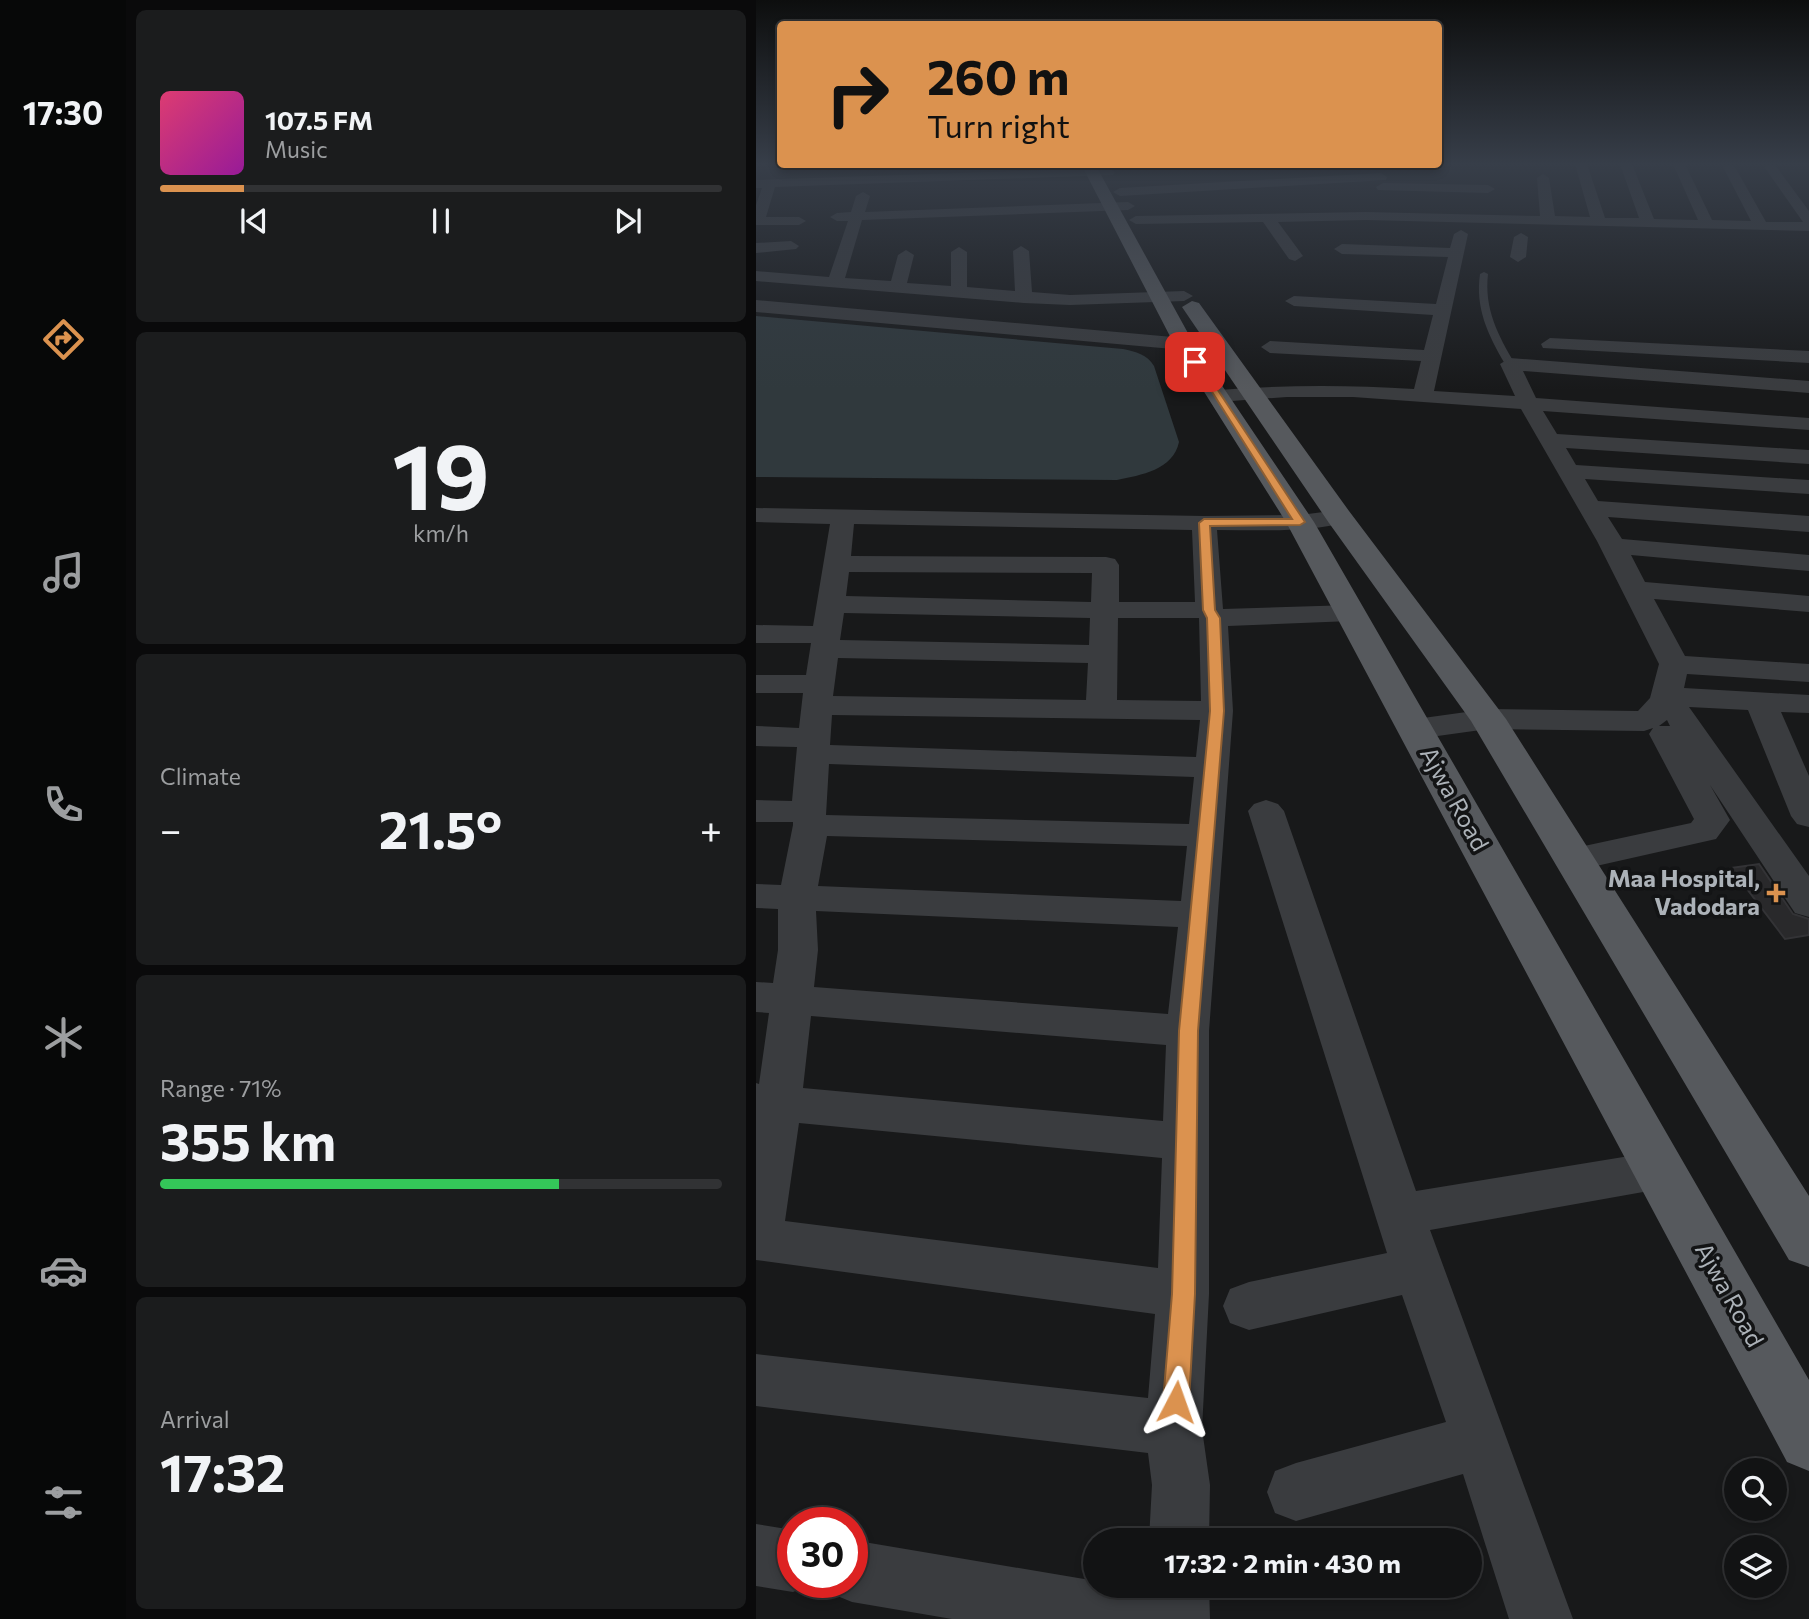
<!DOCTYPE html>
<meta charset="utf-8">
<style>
body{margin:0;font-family:Commissioner,sans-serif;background:#1b1c1d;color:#f1f3f6;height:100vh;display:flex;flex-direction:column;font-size:26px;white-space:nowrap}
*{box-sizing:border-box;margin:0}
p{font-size:23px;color:#9c9ea0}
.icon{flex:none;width:38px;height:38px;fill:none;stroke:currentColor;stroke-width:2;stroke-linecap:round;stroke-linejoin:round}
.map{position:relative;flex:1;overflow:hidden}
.sheet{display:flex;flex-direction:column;gap:10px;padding:10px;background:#0a0a0b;width:630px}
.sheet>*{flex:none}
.guide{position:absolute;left:21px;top:21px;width:665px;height:147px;border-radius:7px;box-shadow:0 4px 10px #0003,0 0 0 2px #313234;background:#db924f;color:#111;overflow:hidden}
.tools{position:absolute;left:968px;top:1458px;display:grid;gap:14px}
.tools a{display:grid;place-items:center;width:63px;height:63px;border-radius:50%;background:#121314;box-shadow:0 4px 10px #0003,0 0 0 2px #313234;font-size:35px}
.speed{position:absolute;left:21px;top:1507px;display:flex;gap:14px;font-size:35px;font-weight:700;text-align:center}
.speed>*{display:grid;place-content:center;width:91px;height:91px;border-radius:50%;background:#121314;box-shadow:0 4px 10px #0003,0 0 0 2px #313234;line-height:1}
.speed .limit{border:10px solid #d22;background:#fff;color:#111}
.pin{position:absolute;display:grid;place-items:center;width:60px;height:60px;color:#fff;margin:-30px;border-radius:14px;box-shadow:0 4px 10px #0006}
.me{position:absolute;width:77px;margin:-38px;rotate:4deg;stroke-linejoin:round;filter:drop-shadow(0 0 5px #0008)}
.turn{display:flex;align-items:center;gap:24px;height:147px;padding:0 35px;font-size:32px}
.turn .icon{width:91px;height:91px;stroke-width:2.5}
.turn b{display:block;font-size:49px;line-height:60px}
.big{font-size:52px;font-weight:700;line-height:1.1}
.sheet .card{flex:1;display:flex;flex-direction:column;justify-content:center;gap:10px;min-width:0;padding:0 24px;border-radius:10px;background:#1b1c1d}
.sheet .dial{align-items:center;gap:0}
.dial b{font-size:91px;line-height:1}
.song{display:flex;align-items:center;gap:21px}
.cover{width:84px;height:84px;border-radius:10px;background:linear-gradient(135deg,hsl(340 70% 55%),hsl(300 70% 35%))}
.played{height:7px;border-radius:4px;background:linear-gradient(90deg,#db924f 15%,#313234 15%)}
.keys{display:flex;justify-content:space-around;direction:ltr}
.heat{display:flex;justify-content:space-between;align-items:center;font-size:38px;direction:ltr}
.charge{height:10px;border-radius:5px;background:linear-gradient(90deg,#34c759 71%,#313234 0)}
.trip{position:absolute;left:327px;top:1528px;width:399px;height:70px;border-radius:35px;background:#121314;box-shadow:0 4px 10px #0003,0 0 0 2px #313234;font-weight:700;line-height:70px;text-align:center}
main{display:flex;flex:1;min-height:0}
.dock{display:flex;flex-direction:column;width:126px;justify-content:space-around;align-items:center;background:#070808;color:#9c9ea0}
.dock .icon{width:49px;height:49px}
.dock .on{color:#db924f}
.dock b{font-size:32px;color:#f1f3f6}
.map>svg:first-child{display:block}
</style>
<main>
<nav class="dock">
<b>17:30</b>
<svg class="icon on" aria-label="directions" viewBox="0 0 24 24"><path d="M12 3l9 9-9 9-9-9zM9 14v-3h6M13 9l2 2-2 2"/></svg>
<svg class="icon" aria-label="music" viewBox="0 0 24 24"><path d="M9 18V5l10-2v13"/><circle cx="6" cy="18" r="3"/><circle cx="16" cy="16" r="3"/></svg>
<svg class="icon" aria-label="phone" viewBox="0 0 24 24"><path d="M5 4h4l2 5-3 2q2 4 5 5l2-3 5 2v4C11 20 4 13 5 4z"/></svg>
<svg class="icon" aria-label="climate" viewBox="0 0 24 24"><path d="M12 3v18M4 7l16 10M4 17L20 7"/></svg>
<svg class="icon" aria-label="car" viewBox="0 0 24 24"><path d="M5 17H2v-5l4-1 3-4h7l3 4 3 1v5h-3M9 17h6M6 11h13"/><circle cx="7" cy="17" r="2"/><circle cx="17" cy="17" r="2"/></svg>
<svg class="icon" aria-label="filters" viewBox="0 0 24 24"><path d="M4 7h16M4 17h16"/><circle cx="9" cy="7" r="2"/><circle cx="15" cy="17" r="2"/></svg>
</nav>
<section class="sheet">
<div class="card">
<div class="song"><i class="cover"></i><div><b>107.5 FM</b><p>Music</p></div></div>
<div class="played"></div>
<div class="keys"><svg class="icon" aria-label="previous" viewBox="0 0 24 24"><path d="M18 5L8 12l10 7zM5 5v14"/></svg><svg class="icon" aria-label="pause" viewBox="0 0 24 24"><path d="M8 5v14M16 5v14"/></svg><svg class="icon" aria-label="next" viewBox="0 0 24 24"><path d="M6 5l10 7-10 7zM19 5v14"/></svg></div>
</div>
<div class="card dial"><b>19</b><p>km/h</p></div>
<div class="card"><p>Climate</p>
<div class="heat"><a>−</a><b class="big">21.5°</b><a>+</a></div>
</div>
<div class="card"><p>Range · 71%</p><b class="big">355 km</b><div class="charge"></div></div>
<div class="card"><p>Arrival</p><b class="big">17:32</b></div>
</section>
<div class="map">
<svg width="1053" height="1619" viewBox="0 0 1053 1619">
<rect width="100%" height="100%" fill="#18191a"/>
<path fill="#30393d" d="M 0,316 L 367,349 C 380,352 391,354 398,366 L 423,442 C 417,470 385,475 361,480 L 0,477 Z"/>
<path fill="#29292b" stroke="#333336" stroke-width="2" d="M 1003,864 L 1037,914 L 1053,919 L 1053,935 L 1029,939 L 975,868 Z"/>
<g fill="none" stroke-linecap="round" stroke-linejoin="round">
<path fill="#3a3c3f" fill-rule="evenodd" d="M 728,272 L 732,274 C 728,309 742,335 759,364 L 757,366 L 749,364 C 732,335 719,308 724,274 Z"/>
<path fill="#3a3c3f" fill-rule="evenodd" d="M 819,164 L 831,164 L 849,218 L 883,218 L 864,164 L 876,164 L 898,219 L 942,220 L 917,164 L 929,164 L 956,220 L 995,221 L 967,167 L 974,164 L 979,167 L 1010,222 L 1047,222 L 1009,168 L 1011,165 L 1019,165 L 1053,211 L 1053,231 L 610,220 L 522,222 L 547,256 L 539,261 L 533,259 L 507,222 L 380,224 L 373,220 L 380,216 L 610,212 L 784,216 L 781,178 L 787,174 L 793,178 L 799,216 L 834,217 Z
M 353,168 L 359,172 L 357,175 L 19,187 L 10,217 L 43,217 L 50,221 L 43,225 L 0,225 L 0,205 L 6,188 L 0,188 L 0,180 Z
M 625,173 L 631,177 L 630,180 L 364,196 L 357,192 L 364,188 Z
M 627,183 L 732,185 L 739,189 L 732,193 L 622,190 L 620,187 Z
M 107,192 L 114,196 L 109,212 L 372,202 L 379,206 L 372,210 L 106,220 L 89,278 L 135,281 L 142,255 L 150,250 L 158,255 L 151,283 L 195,286 L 195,252 L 203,247 L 211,252 L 211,287 L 259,291 L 257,251 L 265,246 L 273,251 L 276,292 L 314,295 L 428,291 L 437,296 L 428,301 L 314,305 L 268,303 L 0,281 L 0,271 L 73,277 L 92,221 L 81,221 L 74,217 L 81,213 L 95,212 L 100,196 Z
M 705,230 L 712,234 L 678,391 L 759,396 L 744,364 L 754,358 L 1053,381 L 1053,393 L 767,371 L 780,398 L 1053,418 L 1053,430 L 787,411 L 801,434 L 1053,450 L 1053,464 L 810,448 L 820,465 L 1053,480 L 1053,494 L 829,479 L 842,501 L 1053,516 L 1053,532 L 852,517 L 866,539 L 1053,555 L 1053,571 L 875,555 L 889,582 L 1053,596 L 1053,612 L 898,599 L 929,656 L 1053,664 L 1053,682 L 931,674 L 928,688 L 1053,695 L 1053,713 L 1025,712 L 1053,776 L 1053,827 L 1041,824 L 1035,816 L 992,710 L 933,707 L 1053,876 L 1053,917 L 1039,913 L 954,785 L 974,820 L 960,839 L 818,871 L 805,867 L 800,859 L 805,851 L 935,823 L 938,819 L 893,734 L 897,728 L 888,731 L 732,729 L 660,739 L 649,736 L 644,729 L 649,722 L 660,719 L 732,709 L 882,711 L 894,698 L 903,664 L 841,541 L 765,409 L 597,397 L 531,397 L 462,402 L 455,400 L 452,396 L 455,392 L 462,390 C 528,385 592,385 658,389 L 665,361 L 514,353 L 505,347 L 514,341 L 668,350 L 677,315 L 538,306 L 529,301 L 538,296 L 680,304 L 692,257 L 586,254 L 578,249 L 586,244 L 694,248 L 698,234 ZM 911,720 L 914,726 L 903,726 Z
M 765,233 L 772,237 L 770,257 L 762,262 L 754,257 L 758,237 Z
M 35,241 L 43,246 L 40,249 L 0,253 L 0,243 Z
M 794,338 L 1053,351 L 1053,363 L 787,348 L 785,344 Z
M 0,508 L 448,516 L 544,515 L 583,510 L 592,512 L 595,517 L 592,522 C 549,533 504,530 461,530 L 467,609 L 595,605 L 605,607 L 609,613 L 605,619 L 595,621 L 472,626 L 477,711 L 453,1031 L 453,1294 L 446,1429 L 454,1485 L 453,1540 L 393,1540 L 396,1485 L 392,1453 L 0,1406 L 0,1354 L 392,1398 L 399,1314 L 0,1260 L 0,1083 L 3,1084 L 13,1013 L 0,1012 L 0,982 L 17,983 L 22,950 L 22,909 L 0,908 L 0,884 L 25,885 L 37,825 L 37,822 L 0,822 L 0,800 L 36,801 L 41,747 L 0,746 L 0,726 L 43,728 L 47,693 L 0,693 L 0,675 L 50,675 L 55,643 L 0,643 L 0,625 L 57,626 L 74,524 L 0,522 ZM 98,524 L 436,530 L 439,602 L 363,602 L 363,565 L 359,559 L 350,557 L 95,556 ZM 93,572 L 336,573 L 335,602 L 90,596 ZM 88,613 L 334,618 L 333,645 L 84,640 ZM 362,618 L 443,618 L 445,701 L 361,700 ZM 82,658 L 332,663 L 330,700 L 77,696 ZM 76,715 L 444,720 L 440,757 L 74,745 ZM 73,764 L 438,777 L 433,824 L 70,815 ZM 71,836 L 431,846 L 425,901 L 62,886 ZM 60,911 L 422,927 L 412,1014 L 58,987 L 62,950 ZM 55,1016 L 410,1045 L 407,1121 L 47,1088 ZM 43,1123 L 406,1158 L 402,1268 L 29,1221 Z
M 510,800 L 522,804 L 528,811 L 660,1191 L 904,1151 L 921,1156 L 928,1170 L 921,1184 L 904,1189 L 674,1230 L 817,1619 L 753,1619 L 707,1474 L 540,1521 L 519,1513 L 511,1492 L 519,1471 L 540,1463 L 690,1422 L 646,1295 L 493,1330 L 474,1323 L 467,1306 L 474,1289 L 493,1282 L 631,1253 L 492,811 L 498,804 Z
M 0,1524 L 37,1530 L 37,1582 L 59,1583 L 37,1592 L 0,1586 Z
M 96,1540 L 340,1581 L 340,1586 L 368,1586 L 391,1592 L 391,1586 L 453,1586 L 454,1619 L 196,1619 L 96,1602 L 74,1593 L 70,1582 L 96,1582 Z"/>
<path fill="#3a3c3f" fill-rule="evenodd" d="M 0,300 L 428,338 L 465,338 L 468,342 L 465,346 L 428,350 L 0,312 Z"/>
<path fill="#56595d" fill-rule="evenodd" d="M 325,164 L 339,164 L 438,344 L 558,522 L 1053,1380 L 1053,1471 L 1031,1462 L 530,522 L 418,344 Z
M 436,301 L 443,303 L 593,511 L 750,719 L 1053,1196 L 1053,1267 L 1033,1260 L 715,721 L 573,523 L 426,307 Z"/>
</g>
<linearGradient id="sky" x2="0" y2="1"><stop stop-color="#0d0e0e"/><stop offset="0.42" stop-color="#373e49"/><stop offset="1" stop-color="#373e49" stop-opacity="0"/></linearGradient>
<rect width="1053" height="390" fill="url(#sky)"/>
<path fill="#db924f" stroke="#8e5f33" stroke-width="2" d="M 436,360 L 442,360 L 549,522 L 544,525 L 454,526 L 459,610 L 464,618 L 468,711 L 442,1031 L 439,1294 L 433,1402 L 429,1411 L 420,1414 L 411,1411 L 407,1402 L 416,1294 L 423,1031 L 454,711 L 451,618 L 447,610 L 443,523 L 448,519 L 536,519 Z"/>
<path fill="#db924f" stroke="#131415" stroke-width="2.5" d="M1016.5 882.5h7v7h7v7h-7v7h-7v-7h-7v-7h7z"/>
<g text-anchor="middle" stroke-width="7" stroke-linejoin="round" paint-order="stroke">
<g font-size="24" fill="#acb2b8" stroke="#131415">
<text transform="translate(698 799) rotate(61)" y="8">Ajwa Road</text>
<text transform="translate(973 1295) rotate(61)" y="8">Ajwa Road</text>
</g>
<g font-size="24" font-weight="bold" fill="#acb2b8" stroke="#131415" text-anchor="end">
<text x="1004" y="887">Maa Hospital,<tspan x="1004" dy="28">Vadodara</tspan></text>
</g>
</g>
</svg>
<div class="tools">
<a><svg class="icon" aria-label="search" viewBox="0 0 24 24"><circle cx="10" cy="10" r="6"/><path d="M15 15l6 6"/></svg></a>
<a><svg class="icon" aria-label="layers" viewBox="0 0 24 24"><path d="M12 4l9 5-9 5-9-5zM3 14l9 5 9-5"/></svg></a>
</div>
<div class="speed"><div class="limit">30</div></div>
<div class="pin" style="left:439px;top:362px;background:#d93025"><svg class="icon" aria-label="arrive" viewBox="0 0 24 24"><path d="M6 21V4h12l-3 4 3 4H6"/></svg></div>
<svg class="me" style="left:420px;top:1402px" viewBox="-20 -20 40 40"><path d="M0-17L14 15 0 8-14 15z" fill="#db924f" stroke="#fff" stroke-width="4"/></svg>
<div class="trip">17:32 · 2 min · 430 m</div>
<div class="guide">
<div class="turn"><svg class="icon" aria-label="right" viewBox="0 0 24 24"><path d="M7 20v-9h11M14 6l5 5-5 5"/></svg><div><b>260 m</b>Turn right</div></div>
</div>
</div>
</main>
